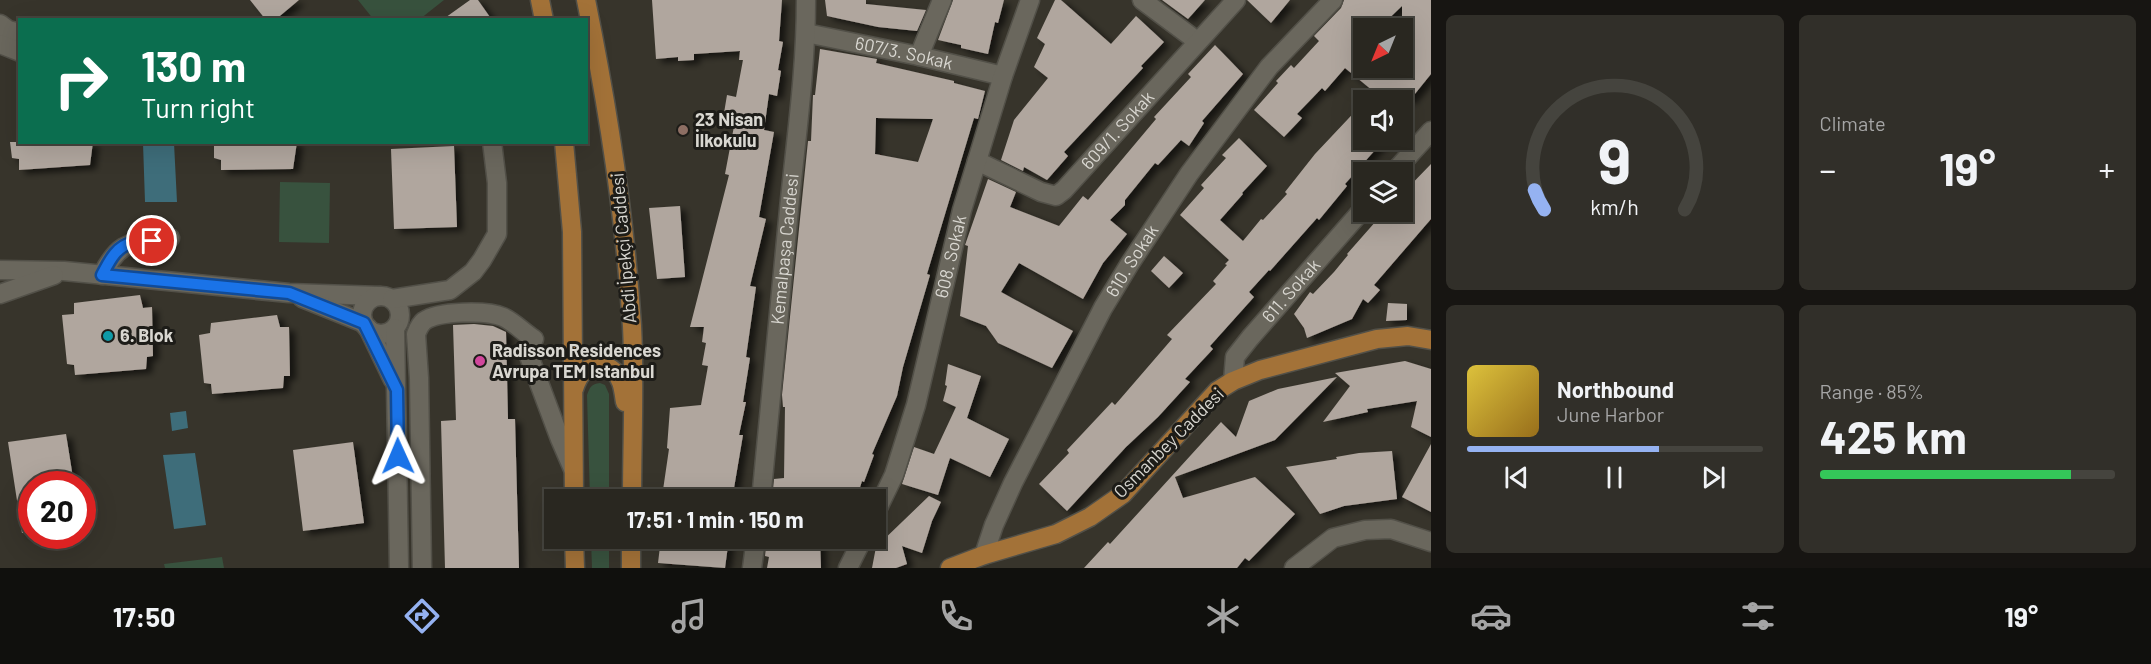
<!DOCTYPE html>
<meta charset="utf-8">
<style>
body{margin:0;font-family:Barlow,sans-serif;background:#312f29;color:#f1f3f6;height:100vh;display:flex;flex-direction:column;font-size:22px;white-space:nowrap}
*{box-sizing:border-box;margin:0}
p{font-size:20px;color:#a5a5a5}
.icon{flex:none;width:33px;height:33px;fill:none;stroke:currentColor;stroke-width:2;stroke-linecap:round;stroke-linejoin:round}
.map{position:relative;flex:1;overflow:hidden}
.drawer{display:flex;flex-direction:column;gap:15px;padding:15px;background:#171512;width:720px}
.drawer>*{flex:none}
.guide{position:absolute;left:18px;top:18px;width:570px;height:126px;border-radius:0px;box-shadow:0 6px 24px #0002,0 0 0 2px #45443e;background:#0b6e4f;color:#fff;overflow:hidden}
.needle{width:39px;rotate:223deg}
.controls{position:absolute;left:1353px;top:18px;display:grid;gap:12px}
.controls a{display:grid;place-items:center;width:60px;height:60px;border-radius:0px;background:#292720;box-shadow:0 6px 24px #0002,0 0 0 2px #45443e;font-size:30px}
.speed{position:absolute;left:18px;top:471px;display:flex;gap:12px;font-size:30px;font-weight:700;text-align:center}
.speed>*{display:grid;place-content:center;width:78px;height:78px;border-radius:50%;background:#292720;box-shadow:0 6px 24px #0002,0 0 0 2px #45443e;line-height:1}
.speed .limit{border:9px solid #d22;background:#fff;color:#111}
.pin{position:absolute;display:grid;place-items:center;width:51px;height:51px;color:#fff;margin:-26px;border:3px solid #fff;border-radius:50%;box-shadow:0 2px 6px #0007}
.me{position:absolute;width:66px;margin:-33px;rotate:359deg;stroke-linejoin:round;filter:drop-shadow(0 0 4px #0008)}
.turn{display:flex;align-items:center;gap:21px;height:126px;padding:0 24px;font-size:27px}
.turn .icon{width:78px;height:78px;stroke-width:2.5}
.turn b{display:block;font-size:42px;line-height:51px}
.big{font-size:45px;font-weight:700;line-height:1.1}
.drawer .tile{flex:1;display:flex;flex-direction:column;justify-content:center;gap:9px;min-width:0;padding:0 21px;border-radius:9px;background:#312f29}
.drawer .dial{align-items:center;gap:0}
.dial svg{height:156px;overflow:visible;fill:none;stroke:#45443e;stroke-width:7;stroke-linecap:round;text-anchor:middle}
.dial text{fill:#f1f3f6;stroke:none}
.song{display:flex;align-items:center;gap:18px}
.cover{width:72px;height:72px;border-radius:9px;background:linear-gradient(135deg,hsl(50 70% 55%),hsl(40 70% 35%))}
.played{height:6px;border-radius:3px;background:linear-gradient(90deg,#95b2f1 65%,#45443e 65%)}
.keys{display:flex;justify-content:space-around;direction:ltr}
.heat{display:flex;justify-content:space-between;align-items:center;font-size:33px;direction:ltr}
.charge{height:9px;border-radius:4px;background:linear-gradient(90deg,#34c759 85%,#45443e 0)}
.drawer .tiles{flex:1;display:grid;gap:15px;grid-template-columns:repeat(2,1fr)}
.trip{position:absolute;left:544px;top:489px;width:342px;height:60px;border-radius:0px;background:#292720;box-shadow:0 6px 24px #0002,0 0 0 2px #45443e;font-weight:700;line-height:60px;text-align:center}
.dock{display:flex;height:96px;justify-content:space-around;align-items:center;background:#10100d;color:#a5a5a5}
.dock .icon{width:42px;height:42px}
.dock .selected{color:#95b2f1}
.dock b{font-size:27px;color:#f1f3f6}
main{display:flex;flex:1;min-height:0}
.map>svg:first-child{display:block}
</style>
<main>
<div class="map">
<svg width="1431" height="568" viewBox="0 0 1431 568">
<defs>
<filter id="shadow"><feDropShadow dx="6" dy="4" stdDeviation="3" flood-color="#0009"/></filter>
</defs>
<rect width="100%" height="100%" fill="#37342b"/>
<path fill="#38523e" d="M 358,0 L 444,0 L 420,19 L 374,20 Z
M 280,182 L 330,183 L 329,243 L 279,242 Z
M 600,383 L 605,385 L 609,394 L 609,499 L 590,499 L 587,395 C 590,387 591,384 600,383 Z
M 591,539 L 609,539 L 609,568 L 592,568 Z
M 222,557 L 224,568 L 165,568 L 164,564 Z"/>
<path fill="#3e6d7a" d="M 143,143 L 174,143 L 177,202 L 145,202 Z
M 186,411 L 188,428 L 172,431 L 170,413 Z
M 195,453 L 206,525 L 174,529 L 163,455 Z"/>
<path fill="#b0a69e" fill-rule="evenodd" filter="url(#shadow)" d="M 250,0 L 299,0 L 275,20 L 266,20 Z
M 470,0 L 478,0 L 492,20 L 442,20 Z
M 652,0 L 782,0 L 779,41 L 783,42 L 778,70 L 781,71 L 777,96 L 769,94 L 764,130 L 774,132 L 759,217 L 766,219 L 750,286 L 756,287 L 746,357 L 750,358 L 743,402 L 746,402 L 739,435 L 743,435 L 732,500 L 691,500 L 691,494 L 663,490 L 669,449 L 667,448 L 670,408 L 701,405 L 708,366 L 702,365 L 706,343 L 702,342 L 704,327 L 690,327 L 729,175 L 725,174 L 735,121 L 723,119 L 727,95 L 736,97 L 743,60 L 739,60 L 740,51 L 694,54 L 694,60 L 678,61 L 678,57 L 656,59 Z
M 825,0 L 866,0 L 866,4 L 926,10 L 917,31 L 878,27 L 827,16 Z
M 953,0 L 1004,0 L 998,23 L 995,22 L 988,54 L 961,48 L 961,45 L 938,40 Z
M 1055,0 L 1061,0 L 1111,44 L 1136,16 L 1164,42 L 1141,66 L 1143,68 L 1064,152 L 1068,156 L 1047,180 L 1024,167 L 1023,171 L 1001,160 L 1014,120 L 1048,78 L 1034,67 L 1045,44 L 1037,38 Z
M 1162,0 L 1205,0 L 1188,19 Z
M 1247,0 L 1290,0 L 1271,23 Z
M 1344,0 L 1431,0 L 1431,74 L 1410,100 L 1364,100 L 1373,91 L 1345,68 L 1325,91 L 1322,88 L 1297,114 L 1302,118 L 1284,137 L 1254,110 L 1278,83 L 1276,81 L 1291,65 L 1294,68 L 1319,41 L 1314,36 L 1341,8 ZM 1402,6 L 1402,68 L 1364,68 L 1364,28 L 1379,28 Z
M 1215,45 L 1243,74 L 1202,121 L 1204,123 L 1189,146 L 1181,140 L 1158,165 L 1155,163 L 1125,200 L 1125,205 L 1110,220 L 1127,234 L 1103,263 L 1083,299 L 1019,263 L 1001,292 L 1073,331 L 1052,368 L 998,343 L 986,326 L 960,316 L 968,246 L 965,245 L 988,179 L 1016,192 L 1010,207 L 1059,226 L 1083,196 L 1088,200 L 1156,119 L 1154,117 L 1191,77 L 1188,74 Z
M 820,49 L 877,59 L 876,63 L 954,81 L 954,83 L 985,91 L 978,119 L 974,118 L 927,274 L 930,275 L 903,367 L 897,396 L 872,454 L 874,455 L 864,482 L 862,481 L 856,500 L 772,500 L 774,479 L 784,478 L 785,407 L 783,407 L 782,395 L 808,141 L 811,141 L 813,95 L 815,95 ZM 876,118 L 933,119 L 918,162 L 875,154 Z
M 1364,102 L 1364,140 L 1384,140 L 1345,184 L 1347,186 L 1319,220 L 1317,218 L 1270,271 L 1269,270 L 1249,292 L 1254,297 L 1210,346 L 1213,349 L 1185,379 L 1190,382 L 1158,417 L 1126,447 L 1067,511 L 1039,484 L 1069,453 L 1067,450 L 1112,402 L 1115,405 L 1172,339 L 1167,335 L 1216,284 L 1213,281 L 1227,265 L 1225,264 L 1229,260 L 1180,215 L 1204,188 L 1201,185 L 1226,158 L 1222,155 L 1239,138 L 1267,166 L 1242,193 L 1243,194 L 1220,220 L 1243,241 L 1261,219 L 1263,220 L 1287,194 L 1285,192 L 1315,154 Z
M 10,142 L 93,142 L 90,165 L 19,170 L 19,159 L 12,158 Z
M 214,142 L 297,142 L 293,169 L 221,170 L 221,160 L 214,158 Z
M 454,146 L 457,227 L 394,229 L 391,149 Z
M 1431,164 L 1431,219 L 1374,285 L 1380,290 L 1368,303 L 1363,299 L 1352,319 L 1307,338 L 1304,328 L 1294,314 L 1310,292 L 1313,294 L 1334,272 L 1348,255 L 1347,254 L 1384,212 L 1402,212 L 1402,194 Z
M 680,206 L 685,277 L 657,279 L 649,208 Z
M 1164,256 L 1183,273 L 1169,288 L 1151,271 Z
M 140,295 L 143,308 L 152,307 L 153,356 L 147,357 L 146,369 L 75,375 L 74,365 L 67,364 L 62,315 L 74,314 L 74,303 Z
M 1388,303 L 1407,304 L 1407,320 L 1386,321 Z
M 277,315 L 280,327 L 289,327 L 290,376 L 284,376 L 283,388 L 212,394 L 211,384 L 204,383 L 199,335 L 210,333 L 211,323 Z
M 474,324 L 493,326 L 506,332 L 508,419 L 515,419 L 519,568 L 445,568 L 441,421 L 456,420 L 453,325 Z
M 1405,361 L 1431,369 L 1431,437 L 1411,427 L 1417,401 L 1367,409 L 1368,412 L 1323,422 L 1350,386 L 1335,373 Z
M 948,364 L 981,376 L 967,418 L 1009,439 L 990,477 L 950,458 L 938,495 L 902,484 L 914,447 L 934,454 L 956,407 L 943,401 L 947,386 L 945,385 Z
M 1337,377 L 1275,440 L 1175,477 L 1183,498 L 1255,477 L 1295,514 L 1249,561 L 1245,558 L 1237,568 L 1084,568 L 1108,542 L 1110,544 L 1221,422 L 1236,437 L 1249,401 L 1278,389 Z
M 66,434 L 74,484 L 32,484 L 32,532 L 22,533 L 8,442 Z
M 353,442 L 364,523 L 303,531 L 293,450 Z
M 1431,444 L 1431,512 L 1402,497 Z
M 1392,451 L 1397,499 L 1344,506 L 1320,514 L 1286,467 L 1337,459 L 1336,457 L 1359,453 Z
M 929,496 L 941,502 L 932,521 L 922,553 L 902,546 L 907,564 L 896,568 L 872,568 L 876,547 Z
M 661,538 L 729,538 L 725,568 L 658,563 Z
M 767,538 L 820,538 L 821,568 L 767,568 L 769,557 L 765,556 Z"/>
<g fill="none" stroke-linecap="round" stroke-linejoin="round">
<g stroke="#525048" stroke-width="21">
<g id="minor">
<path d="M 1142,0 L 1197,41"/>
<path d="M 0,24 L 8,30 L 20,33"/>
<path id="s1" d="M 806,33 L 919,56 L 1003,76"/>
<path d="M 0,44 L 20,52"/>
<path d="M 919,56 L 942,0"/>
<path id="s2" d="M 977,161 L 1041,192 L 1056,196 L 1064,190 L 1236,0"/>
<path d="M 1394,172 L 1431,131"/>
<path d="M 0,270 L 64,271 L 289,293 L 380,296"/>
<path d="M 102,275 C 122,236 133,245 170,238"/>
<path d="M 0,294 L 54,275"/>
<circle cx="381" cy="315" r="19"/>
<path d="M 302,298 L 364,323"/>
<path d="M 392,299 L 450,290 L 473,272 L 482,260 L 497,234 L 497,183 L 492,142"/>
<path d="M 368,328 L 393,380"/>
<path d="M 395,328 L 399,568"/>
<path d="M 529,356 L 560,439 L 573,469"/>
<path id="s3" d="M 1233,381 L 1235,357 L 1250,338 L 1364,208"/>
<path id="s4" d="M 761,500 C 770,403 779,306 789,209 C 796,139 806,70 806,0"/>
<path id="s5" d="M 876,512 L 894,475 L 916,405 L 962,210 L 1003,76 L 1030,0"/>
<path id="s6" d="M 984,555 L 994,525 L 1013,483 L 1103,308 L 1129,265 L 1189,174 L 1269,67 L 1333,0"/>
<path d="M 422,568 L 419,378 L 416,334 C 418,329 420,324 424,321 C 438,311 487,310 503,317 C 514,322 523,332 534,339"/>
<path d="M 752,568 L 756,538"/>
<path d="M 848,568 L 863,538"/>
<path d="M 1294,568 L 1333,538 L 1365,530 L 1391,529 L 1431,542"/>
</g>
</g>
<g stroke="#525048" stroke-width="21">
<path id="major" d="M 540,0 L 544,20
M 586,0 C 608,108 625,216 632,326 C 635,383 632,442 632,500
M 564,142 L 572,232 L 574,500
M 574,389 C 576,383 579,376 583,372 C 591,366 607,364 614,371 C 623,380 623,391 625,402
M 574,538 L 575,568
M 631,568 L 631,538
M 950,568 L 984,555 L 1056,534 L 1090,517 L 1123,494 L 1217,391 L 1233,381 L 1260,370 L 1377,339 L 1408,336 L 1431,340"/>
</g>
<use href="#minor" stroke="#6a675d" stroke-width="18"/>
<use href="#major" stroke="#a37238" stroke-width="18"/>
</g>
<g fill="none" stroke-linecap="round" stroke-linejoin="round">
<g stroke="#114b97" stroke-width="15">
<path id="route" d="M 152,241 C 145,242 138,241 132,243 C 116,246 109,262 102,275 L 289,293 L 364,323 L 397,390 L 398,456"/>
</g>
<use href="#route" stroke="#1a73e8" stroke-width="10"/>
</g>
<circle fill="#8d6e63" stroke="#1d1c18" stroke-width="2" cx="683" cy="130" r="6"/>
<circle fill="#0f9aa8" stroke="#1d1c18" stroke-width="2" cx="108" cy="336" r="6"/>
<circle fill="#d1479c" stroke="#1d1c18" stroke-width="2" cx="480" cy="361" r="6"/>
<g text-anchor="middle" stroke-width="6" stroke-linejoin="round" paint-order="stroke">
<g font-size="18" fill="#d9d7d1" stroke="#1d1c18">
<text dy="6" stroke="none"><textPath href="#s1" startOffset="100">607/3. Sokak</textPath></text>
<text dy="6" stroke="none"><textPath href="#s2" startOffset="177">609/1. Sokak</textPath></text>
<text transform="translate(624 248) rotate(-95)" y="6">Abdi İpekçi Caddesi</text>
<text dy="6" stroke="none"><textPath href="#s4" startOffset="252">Kemalpaşa Caddesi</textPath></text>
<text dy="6" stroke="none"><textPath href="#s5" startOffset="267">608. Sokak</textPath></text>
<text dy="6" stroke="none"><textPath href="#s6" startOffset="330">610. Sokak</textPath></text>
<text dy="6" stroke="none"><textPath href="#s3" startOffset="111">611. Sokak</textPath></text>
<text transform="translate(1169 443) rotate(-45)" y="6">Osmanbey Caddesi</text>
</g>
<g font-size="18" font-weight="bold" fill="#d9d7d1" stroke="#1d1c18" text-anchor="start">
<text x="695" y="126">23 Nisan<tspan x="695" dy="21">İlkokulu</tspan></text>
<text x="120" y="342">6. Blok</text>
<text x="492" y="357">Radisson Residences<tspan x="492" dy="21">Avrupa TEM Istanbul</tspan></text>
</g>
</g>
</svg>
<div class="controls">
<a><svg class="needle" viewBox="-14 -14 28 28"><path d="M0-13l5 13h-10z" fill="#e53935"/><path d="M0 13l5-13h-10z" fill="#a5a5a5"/></svg></a>
<a><svg class="icon" aria-label="sound" viewBox="0 0 24 24"><path d="M4 9h4l5-4v14l-5-4H4zM17 9q2 3 0 6"/></svg></a>
<a><svg class="icon" aria-label="layers" viewBox="0 0 24 24"><path d="M12 4l9 5-9 5-9-5zM3 14l9 5 9-5"/></svg></a>
</div>
<div class="speed"><div class="limit">20</div></div>
<div class="pin" style="left:152px;top:241px;background:#d93025"><svg class="icon" aria-label="arrive" viewBox="0 0 24 24"><path d="M6 21V4h12l-3 4 3 4H6"/></svg></div>
<svg class="me" style="left:398px;top:456px" viewBox="-20 -20 40 40"><path d="M0-17L14 15 0 8-14 15z" fill="#1a73e8" stroke="#fff" stroke-width="4"/></svg>
<div class="trip">17:51 · 1 min · 150 m</div>
<div class="guide">
<div class="turn"><svg class="icon" aria-label="right" viewBox="0 0 24 24"><path d="M7 20v-9h11M14 6l5 5-5 5"/></svg><div><b>130 m</b>Turn right</div></div>
</div>
</div>
<section class="drawer">
<div class="tiles">
<div class="tile dial"><svg viewBox="0 0 100 80">
<path d="M14 69A42 42 0 1 1 86 69"/>
<path d="M14 69A42 42 0 0 1 9 59" stroke="#95b2f1"/>
<text x="50" y="56" font-size="32" font-weight="700">9</text>
<text x="50" y="72" font-size="11">km/h</text>
</svg></div>
<div class="tile"><p>Climate</p>
<div class="heat"><a>−</a><b class="big">19°</b><a>+</a></div>
</div>
<div class="tile">
<div class="song"><i class="cover"></i><div><b>Northbound</b><p>June Harbor</p></div></div>
<div class="played"></div>
<div class="keys"><svg class="icon" aria-label="previous" viewBox="0 0 24 24"><path d="M18 5L8 12l10 7zM5 5v14"/></svg><svg class="icon" aria-label="pause" viewBox="0 0 24 24"><path d="M8 5v14M16 5v14"/></svg><svg class="icon" aria-label="next" viewBox="0 0 24 24"><path d="M6 5l10 7-10 7zM19 5v14"/></svg></div>
</div>
<div class="tile"><p>Range · 85%</p><b class="big">425 km</b><div class="charge"></div></div>
</div>
</section>
</main>
<nav class="dock">
<b>17:50</b>
<svg class="icon selected" aria-label="directions" viewBox="0 0 24 24"><path d="M12 3l9 9-9 9-9-9zM9 14v-3h6M13 9l2 2-2 2"/></svg>
<svg class="icon" aria-label="music" viewBox="0 0 24 24"><path d="M9 18V5l10-2v13"/><circle cx="6" cy="18" r="3"/><circle cx="16" cy="16" r="3"/></svg>
<svg class="icon" aria-label="phone" viewBox="0 0 24 24"><path d="M5 4h4l2 5-3 2q2 4 5 5l2-3 5 2v4C11 20 4 13 5 4z"/></svg>
<svg class="icon" aria-label="climate" viewBox="0 0 24 24"><path d="M12 3v18M4 7l16 10M4 17L20 7"/></svg>
<svg class="icon" aria-label="car" viewBox="0 0 24 24"><path d="M5 17H2v-5l4-1 3-4h7l3 4 3 1v5h-3M9 17h6M6 11h13"/><circle cx="7" cy="17" r="2"/><circle cx="17" cy="17" r="2"/></svg>
<svg class="icon" aria-label="filters" viewBox="0 0 24 24"><path d="M4 7h16M4 17h16"/><circle cx="9" cy="7" r="2"/><circle cx="15" cy="17" r="2"/></svg>
<b>19°</b>
</nav>
